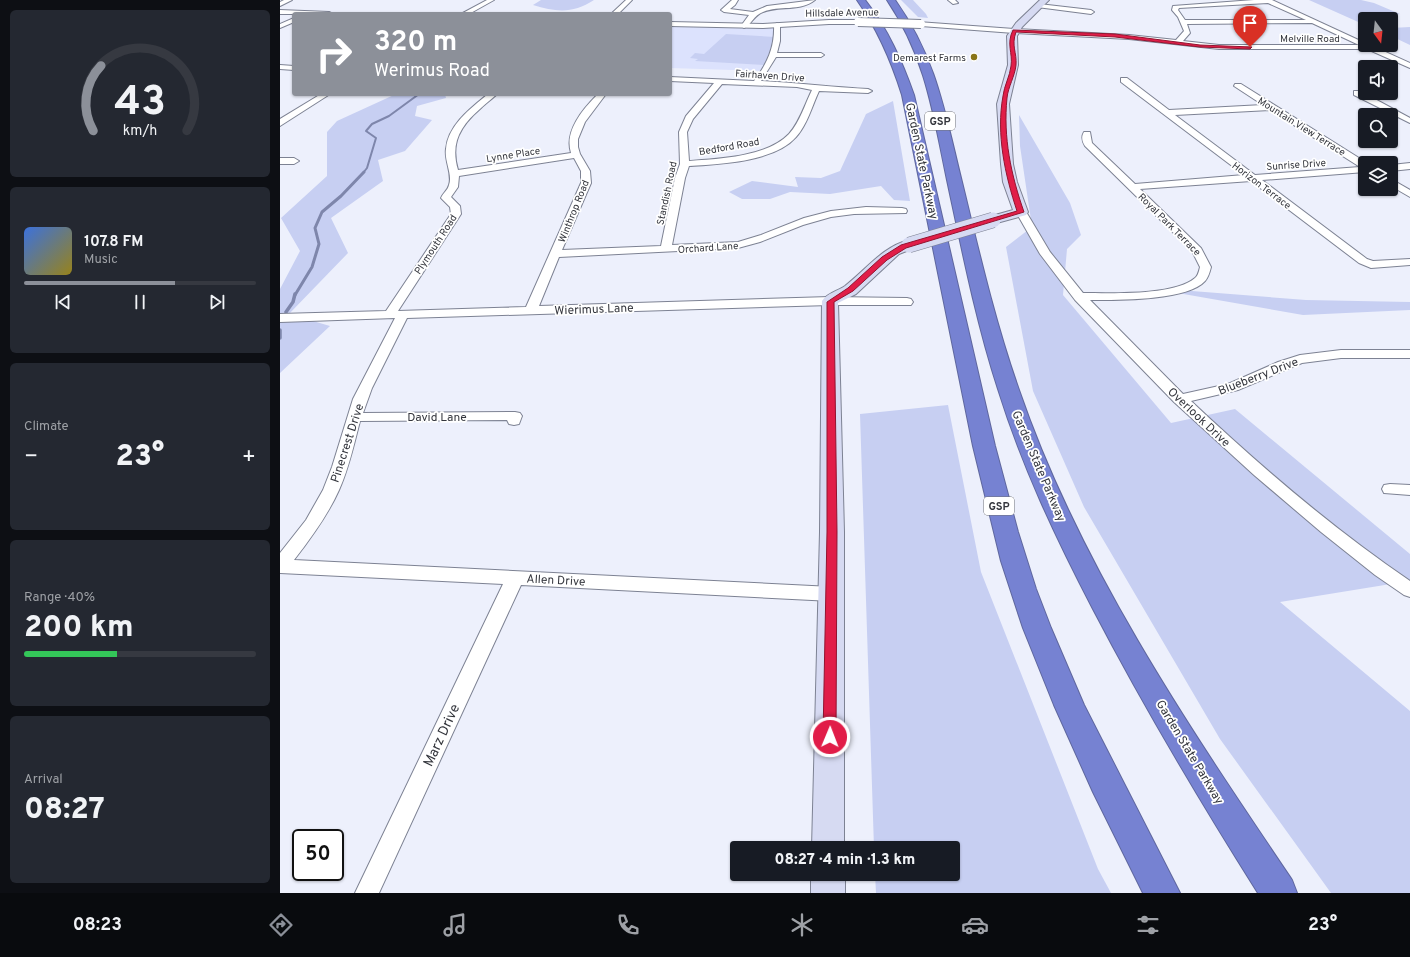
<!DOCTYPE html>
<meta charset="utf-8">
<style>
body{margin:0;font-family:Overpass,sans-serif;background:#242831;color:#f1f3f6;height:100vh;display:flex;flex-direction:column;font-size:15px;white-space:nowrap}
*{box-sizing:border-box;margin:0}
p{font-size:13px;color:#9ea1a6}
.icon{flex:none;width:22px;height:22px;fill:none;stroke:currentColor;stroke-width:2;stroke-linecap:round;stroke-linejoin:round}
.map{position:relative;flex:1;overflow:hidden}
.panel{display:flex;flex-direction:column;gap:10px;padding:10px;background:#0d0f14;width:280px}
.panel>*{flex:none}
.banner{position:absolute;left:12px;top:12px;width:380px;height:84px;border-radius:4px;box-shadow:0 1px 3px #0004;background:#8c9099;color:#fff;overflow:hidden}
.needle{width:26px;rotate:165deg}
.controls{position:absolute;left:1078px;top:12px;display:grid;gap:8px}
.controls a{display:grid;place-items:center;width:40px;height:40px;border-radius:4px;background:#171b24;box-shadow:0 1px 3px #0004;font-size:20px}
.speed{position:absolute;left:12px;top:829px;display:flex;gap:8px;font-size:20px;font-weight:700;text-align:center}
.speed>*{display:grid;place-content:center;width:52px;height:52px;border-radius:50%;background:#171b24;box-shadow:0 1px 3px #0004;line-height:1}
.speed .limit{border:2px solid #111;border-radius:6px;background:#fff;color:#111}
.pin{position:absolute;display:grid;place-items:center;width:34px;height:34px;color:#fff;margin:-41px -17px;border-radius:50% 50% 50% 0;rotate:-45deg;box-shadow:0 0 4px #0007}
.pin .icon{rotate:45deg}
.me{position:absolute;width:44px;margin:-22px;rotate:1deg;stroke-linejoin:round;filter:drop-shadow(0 0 3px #0008)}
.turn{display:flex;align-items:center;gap:14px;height:84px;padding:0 16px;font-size:18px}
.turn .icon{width:52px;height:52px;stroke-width:2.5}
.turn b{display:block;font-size:28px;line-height:34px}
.big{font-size:30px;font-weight:800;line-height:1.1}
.panel .tile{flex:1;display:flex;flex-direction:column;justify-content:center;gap:6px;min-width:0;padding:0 14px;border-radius:6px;background:#242831}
.panel .dial{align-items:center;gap:0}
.dial svg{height:104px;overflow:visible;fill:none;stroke:#363941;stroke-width:7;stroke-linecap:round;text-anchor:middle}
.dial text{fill:#f1f3f6;stroke:none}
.song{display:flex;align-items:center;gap:12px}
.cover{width:48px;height:48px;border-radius:6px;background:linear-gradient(135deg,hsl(220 70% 55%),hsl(50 70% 35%))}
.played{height:4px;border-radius:2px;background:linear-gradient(90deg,#8c9099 65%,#363941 65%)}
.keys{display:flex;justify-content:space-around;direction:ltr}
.heat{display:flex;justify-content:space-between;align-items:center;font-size:22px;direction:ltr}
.charge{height:6px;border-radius:3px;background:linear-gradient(90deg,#34c759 40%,#363941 0)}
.trip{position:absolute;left:450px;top:841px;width:230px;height:40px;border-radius:4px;background:#171b24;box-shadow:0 1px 3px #0004;font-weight:800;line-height:40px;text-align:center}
.menu{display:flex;height:64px;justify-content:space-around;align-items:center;background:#090b0e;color:#9ea1a6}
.menu .icon{width:28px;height:28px}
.menu .selected{color:#8c9099}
.menu b{font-size:18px;color:#f1f3f6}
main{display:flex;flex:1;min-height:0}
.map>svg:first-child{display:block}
</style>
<main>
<section class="panel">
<div class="tile dial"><svg viewBox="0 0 100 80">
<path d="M14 69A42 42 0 1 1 86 69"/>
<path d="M14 69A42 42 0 0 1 20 19" stroke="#8c9099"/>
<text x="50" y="56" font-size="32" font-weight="700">43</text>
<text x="50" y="72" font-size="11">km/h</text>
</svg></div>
<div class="tile">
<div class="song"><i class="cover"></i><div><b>107.8 FM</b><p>Music</p></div></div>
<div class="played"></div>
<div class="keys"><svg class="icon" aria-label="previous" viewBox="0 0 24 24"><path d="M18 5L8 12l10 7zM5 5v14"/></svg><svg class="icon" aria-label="pause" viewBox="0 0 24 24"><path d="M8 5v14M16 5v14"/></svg><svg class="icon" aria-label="next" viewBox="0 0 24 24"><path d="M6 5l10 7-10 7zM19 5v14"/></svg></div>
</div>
<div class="tile"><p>Climate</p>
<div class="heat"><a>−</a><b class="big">23°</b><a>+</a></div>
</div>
<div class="tile"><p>Range · 40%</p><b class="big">200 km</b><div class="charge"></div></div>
<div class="tile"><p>Arrival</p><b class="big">08:27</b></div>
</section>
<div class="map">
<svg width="1130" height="893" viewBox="0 0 1130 893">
<rect width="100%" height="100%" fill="#edf0fc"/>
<path fill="#dce2fd" d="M 390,24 L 497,25 L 498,34 L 485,71 L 390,68 Z"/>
<path fill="#c7cff2" d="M 261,0 L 314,0 C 293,14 276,12 253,5 Z
M 621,0 L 633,0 L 646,14 L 648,18 L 638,17 Z
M 1029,0 L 1081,0 L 1094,3 L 1120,14 L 1085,19 L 1085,25 Z
M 1130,27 L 1130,45 L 1111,36 L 1111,28 Z
M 446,34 L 495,37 L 485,65 L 415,61 L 418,59 L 410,58 L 415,53 L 424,54 Z
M 116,94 L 165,94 L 166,98 L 137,106 L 135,116 L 152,120 L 125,151 L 98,160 L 103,181 L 51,218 L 68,253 L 9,314 L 50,326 L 0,373 L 0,289 L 20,251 L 1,218 L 47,176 L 47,132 L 57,121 Z
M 613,101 L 630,201 L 614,200 L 601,186 L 550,194 L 510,192 L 490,199 L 462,199 L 449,192 L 472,181 L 518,187 L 515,177 L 541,178 L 560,171 L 586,114 Z
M 739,115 L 790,203 L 801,235 L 787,249 L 783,295 L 891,423 L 955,409 L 1130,554 L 1130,583 L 1117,583 L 1000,602 L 1130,711 L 1130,893 L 1051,893 L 940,739 L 804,507 L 753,391 L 726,247 L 752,227 L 740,146 Z
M 899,290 L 1026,300 L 1130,302 L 1130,310 L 1023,315 L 892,292 Z
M 668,405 L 701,572 L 818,869 L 831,893 L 596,893 L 595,874 L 673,874 L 673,848 L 594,848 L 580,414 Z"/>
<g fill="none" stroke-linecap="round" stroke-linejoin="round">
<path stroke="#7e86ab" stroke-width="2" d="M 83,173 L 87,168 L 96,138 L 86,131 L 92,124 L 109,116 L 139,94"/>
<path stroke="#7e86ab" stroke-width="3" d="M 15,295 L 32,267 L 39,244 L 35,228 L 42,212 L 61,196 L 84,172"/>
<path stroke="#7e86ab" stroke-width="3.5" d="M 6,312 L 13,302 L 15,294
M 0,330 L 0,338"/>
<g stroke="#7d8293" stroke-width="2">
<path id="minor" d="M 4,0 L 12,0 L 0,6 L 0,2 Z
M 207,0 L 214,0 L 189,14 L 181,14 Z
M 346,0 L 352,0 L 338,14 L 331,14 Z
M 452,0 L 458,0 L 455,5 L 450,9 L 473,12 L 487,6 L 535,0 C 520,12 499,5 483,12 C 474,15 471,25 464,28 L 461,26 L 469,15 L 444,12 L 441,10 Z
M 668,0 L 675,0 L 678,3 L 673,4 Z
M 974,0 L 992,0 L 1085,43 L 1085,45 L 1090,45 L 1130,63 L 1130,68 L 1087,49 L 939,49 L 849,39 L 734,33 L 731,31 L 734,29 L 849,35 L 896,40 L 904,31 L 898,17 L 892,10 L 893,6 ZM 988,3 L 1026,20 L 905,20 L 898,10 L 899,8 ZM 1032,23 L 1079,45 L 939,45 L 903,41 L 910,33 L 907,24 Z
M 759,4 L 811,10 L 814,12 L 811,14 L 757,7 L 756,6 Z
M 14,18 L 14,22 L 0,28 L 0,24 Z
M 497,23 L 500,25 L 500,41 L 497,53 L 541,53 L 544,55 L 541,57 L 496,57 L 481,81 C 517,83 552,87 588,89 L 592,91 L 588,93 L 539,91 C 532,106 527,125 516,137 C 494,162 440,164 409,166 L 405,178 L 392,245 L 458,242 L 481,235 L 524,218 L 551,211 L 586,207 L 622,208 L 626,209 L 627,211 L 626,213 L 574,214 L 551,217 L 523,225 L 480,242 L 458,248 L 279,257 L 259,306 L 550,297 L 627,298 L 631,299 L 633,302 L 631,305 L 550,305 L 127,318 L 92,388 L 83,413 L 235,412 L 240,413 L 242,416 L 239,424 L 234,425 L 229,424 L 227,420 L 80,421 C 74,444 69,468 59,490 C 48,515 31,538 14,560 L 552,587 L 558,589 L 561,594 L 558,599 L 552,601 L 241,585 L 99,893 L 75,893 L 223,584 L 0,573 L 0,553 L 26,520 L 43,490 L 52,467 L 73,399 L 115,318 L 0,322 L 0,314 L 106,311 L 171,214 L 170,207 L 161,198 C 163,193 168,190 169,185 C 173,174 164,161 166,149 C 168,125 191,108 208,94 L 217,94 C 212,99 206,103 201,108 C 180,126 170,143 178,170 L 291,153 C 284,131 303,109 318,94 L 326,94 L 305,122 L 298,139 L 298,147 L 300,154 L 310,171 L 311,183 L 282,250 L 381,246 L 395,178 L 400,164 L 399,132 L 406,116 L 434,83 L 390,81 L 390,77 L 474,81 C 487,64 495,47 494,25 ZM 442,84 L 517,87 L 532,90 C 525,104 520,122 509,134 C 487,157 439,159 409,161 L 407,132 L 413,119 ZM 294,158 L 301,171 L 301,183 L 246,307 L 118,311 L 181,214 L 180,206 L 171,197 L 178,187 L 179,176 Z
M 0,65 L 14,66 L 14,70 L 0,69 Z
M 841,78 L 847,78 L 889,110 L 983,105 L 954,86 L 955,84 L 961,84 L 1087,163 L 1085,163 L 1085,172 L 982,180 L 1087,259 L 1093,261 L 1130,259 L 1130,265 L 1091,268 L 1079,263 L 971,181 L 860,189 L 921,248 L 931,267 C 930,271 928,278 925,281 C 907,301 836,300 810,300 L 903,394 L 948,384 L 998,362 L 1020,355 L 1061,350 L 1130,350 L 1130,358 L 1061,358 L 1022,363 L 958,390 L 911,401 C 980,466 1052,528 1130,581 L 1130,597 L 1124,595 L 1095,575 L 1041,532 L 974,475 L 894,402 L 795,300 L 760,254 L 736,212 L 737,210 L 745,210 L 770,252 L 803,293 C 830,293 894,296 915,278 C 918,276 919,271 920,267 L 912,251 L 805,146 C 802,141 801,137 804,132 L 810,132 L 812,143 L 855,184 L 964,175 L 841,82 ZM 990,110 L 1080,167 L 975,175 L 895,115 Z
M 1074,91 L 1080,91 L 1130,118 L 1130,123 L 1074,95 Z
M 41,94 L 50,94 L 0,126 L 0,119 Z
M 0,158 L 14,158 L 19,161 L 14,164 L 0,164 Z
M 1130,163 L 1130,169 L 1111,171 L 1111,165 Z
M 1111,179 L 1130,190 L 1130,197 L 1111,186 Z
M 1110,484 L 1130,485 L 1130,495 L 1104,493 L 1102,489 L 1104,485 Z"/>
</g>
<g stroke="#7d8293" stroke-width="2">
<path id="tertiary" d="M 0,10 L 49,12 L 53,14 L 0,14 Z
M 549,20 L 578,20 L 582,22 L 578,24 L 549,24 L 483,28 L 390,26 L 390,22 L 483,24 Z
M 638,22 L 734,29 L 738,31 L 734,33 L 641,26 L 638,26 Z"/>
</g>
<g stroke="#7d8293" stroke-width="2">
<path id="secondary" d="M 760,0 L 769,0 L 742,27 L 737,36 L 738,65 L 729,104 L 733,164 L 737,182 L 748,212 L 746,215 L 713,224 L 708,223 L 706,220 L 708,217 L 733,210 L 723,182 L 721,164 L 717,104 L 728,65 L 727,36 L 736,23 Z
M 629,240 L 634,242 L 637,245 L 634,248 L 619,254 L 576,294 L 558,303 L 564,532 L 564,848 L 532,848 L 540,532 L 542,301 C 547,293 558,291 565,286 C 587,269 602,247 629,240 Z
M 531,874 L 565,874 L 565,893 L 531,893 Z"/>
</g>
<g stroke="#5f679e" stroke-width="2">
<path id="motorway" d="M 577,0 L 585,0 C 608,29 622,61 634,95 L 715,446 L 738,532 L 756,589 L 771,628 L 804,705 L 900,893 L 863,893 L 813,792 L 774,705 L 743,628 L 721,561 L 693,446 L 622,95 C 611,60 598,30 577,0 Z
M 607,0 L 615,0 C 657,59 665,114 682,182 C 699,252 715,322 739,390 C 800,567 908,726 1012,880 L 1017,893 L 978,893 C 920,801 864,707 813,609 C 776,538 742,466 718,389 C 696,321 682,250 667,180 C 653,113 646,58 607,0 Z"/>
</g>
<use href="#minor" fill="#fff" fill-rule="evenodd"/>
<use href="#tertiary" fill="#fff" fill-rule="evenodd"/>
<use href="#secondary" fill="#d6daf2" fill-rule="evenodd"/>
<use href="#motorway" fill="#7682d2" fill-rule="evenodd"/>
<g stroke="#7d8293" stroke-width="10" stroke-linecap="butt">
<path id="tertiary-bridge" d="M 578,22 L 641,24"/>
</g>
<g stroke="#7d8293" stroke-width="16" stroke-linecap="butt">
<path id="secondary-bridge" d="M 629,245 L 713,220"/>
</g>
<use href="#tertiary-bridge" stroke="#fff" stroke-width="8"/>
<use href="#secondary-bridge" stroke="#d6daf2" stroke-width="15"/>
</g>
<path fill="#e11d48" stroke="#92132f" d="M 733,30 L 835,34 L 920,45 L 972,47 L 970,49 L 920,47 L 835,37 L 736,32 C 731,46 737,52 736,65 C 735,76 728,87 727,98 C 723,137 731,175 744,212 L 626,248 L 607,260 L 573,291 L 554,302 L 557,532 L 556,737 L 554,741 L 550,743 L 545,741 L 543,737 L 547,532 L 547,302 L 568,288 L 602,257 L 621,245 L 737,211 C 725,175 716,134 723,96 C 724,86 730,76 731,66 C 733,53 726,44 733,30 Z"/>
<circle fill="#897518" stroke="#fff" stroke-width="1.5" cx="694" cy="57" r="4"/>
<g text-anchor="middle" stroke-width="3.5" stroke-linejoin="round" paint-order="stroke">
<g font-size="10" fill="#34363d" stroke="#fff">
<text transform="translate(562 12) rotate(-1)" y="4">Hillsdale Avenue</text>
<text x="1030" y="42">Melville Road</text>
<text transform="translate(490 75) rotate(4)" y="4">Fairhaven Drive</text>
<text transform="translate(1022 126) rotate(32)" y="4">Mountain View Terrace</text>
<text transform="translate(449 146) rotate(-10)" y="4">Bedford Road</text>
<text transform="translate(233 154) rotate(-9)" y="4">Lynne Place</text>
<text transform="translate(1016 164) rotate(-4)" y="4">Sunrise Drive</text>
<text transform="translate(982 185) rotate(37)" y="4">Horizon Terrace</text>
<text transform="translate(386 193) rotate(-78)" y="4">Standish Road</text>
<text transform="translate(293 211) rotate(-68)" y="4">Winthrop Road</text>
<text transform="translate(890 224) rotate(45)" y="4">Royal Park Terrace</text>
<text transform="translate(155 244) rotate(-57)" y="4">Plymouth Road</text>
<text transform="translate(428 247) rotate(-4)" y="4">Orchard Lane</text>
</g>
<g font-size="10" fill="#34363d" stroke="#fff" text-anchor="end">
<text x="686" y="61">Demarest Farms</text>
</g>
<g fill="#fff" stroke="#717277" stroke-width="1">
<rect x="645" y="112" width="30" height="18" rx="3"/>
<rect x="704" y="497" width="30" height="18" rx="3"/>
</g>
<g font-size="11" font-weight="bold" fill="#34363d">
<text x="660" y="125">GSP</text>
<text x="719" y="510">GSP</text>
</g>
<g font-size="12" fill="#34363d" stroke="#fff">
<text transform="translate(642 161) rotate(78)" y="4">Garden State Parkway</text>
<text transform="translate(314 309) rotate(-2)" y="4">Wierimus Lane</text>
<text transform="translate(978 376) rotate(-21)" y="4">Blueberry Drive</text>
<text x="157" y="421">David Lane</text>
<text transform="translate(919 417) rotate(43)" y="4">Overlook Drive</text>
<text transform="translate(67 443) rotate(-72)" y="4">Pinecrest Drive</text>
<text transform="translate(759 466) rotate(67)" y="4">Garden State Parkway</text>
<text transform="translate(276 580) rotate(3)" y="4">Allen Drive</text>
<text transform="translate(910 752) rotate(59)" y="4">Garden State Parkway</text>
</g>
<g font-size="14" fill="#34363d" stroke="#fff">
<text transform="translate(161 735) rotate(-65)" y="5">Marz Drive</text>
</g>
</g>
</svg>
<div class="controls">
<a><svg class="needle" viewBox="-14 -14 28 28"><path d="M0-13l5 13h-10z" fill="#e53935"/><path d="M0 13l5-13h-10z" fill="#9ea1a6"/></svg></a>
<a><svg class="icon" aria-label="sound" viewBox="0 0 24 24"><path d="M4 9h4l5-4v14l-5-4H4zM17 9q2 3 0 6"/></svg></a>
<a><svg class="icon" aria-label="search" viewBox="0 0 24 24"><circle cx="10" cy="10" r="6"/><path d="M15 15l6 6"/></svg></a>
<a><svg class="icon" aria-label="layers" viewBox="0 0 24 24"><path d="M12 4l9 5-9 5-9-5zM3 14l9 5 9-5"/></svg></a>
</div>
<div class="speed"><div class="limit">50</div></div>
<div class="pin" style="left:970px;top:47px;background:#d93025"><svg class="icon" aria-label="arrive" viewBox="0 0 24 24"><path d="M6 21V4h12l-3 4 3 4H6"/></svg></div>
<svg class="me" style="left:550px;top:737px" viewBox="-20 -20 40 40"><circle r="17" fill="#e11d48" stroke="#fff" stroke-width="3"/><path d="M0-11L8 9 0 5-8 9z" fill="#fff"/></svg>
<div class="trip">08:27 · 4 min · 1.3 km</div>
<div class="banner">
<div class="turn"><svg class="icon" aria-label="right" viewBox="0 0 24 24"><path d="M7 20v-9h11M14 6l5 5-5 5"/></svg><div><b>320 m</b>Werimus Road</div></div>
</div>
</div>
</main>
<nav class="menu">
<b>08:23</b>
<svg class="icon selected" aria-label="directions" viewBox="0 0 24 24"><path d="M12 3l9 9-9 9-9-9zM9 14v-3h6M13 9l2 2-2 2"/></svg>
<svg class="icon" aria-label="music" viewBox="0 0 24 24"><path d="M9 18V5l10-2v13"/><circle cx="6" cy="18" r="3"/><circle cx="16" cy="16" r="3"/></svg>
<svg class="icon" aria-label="phone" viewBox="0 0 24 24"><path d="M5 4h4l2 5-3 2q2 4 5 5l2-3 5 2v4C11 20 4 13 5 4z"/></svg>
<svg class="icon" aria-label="climate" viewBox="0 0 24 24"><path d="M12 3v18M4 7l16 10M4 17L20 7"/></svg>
<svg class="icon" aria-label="car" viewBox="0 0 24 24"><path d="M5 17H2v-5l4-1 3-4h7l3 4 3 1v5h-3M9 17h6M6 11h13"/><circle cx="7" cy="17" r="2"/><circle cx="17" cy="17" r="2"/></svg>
<svg class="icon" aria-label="filters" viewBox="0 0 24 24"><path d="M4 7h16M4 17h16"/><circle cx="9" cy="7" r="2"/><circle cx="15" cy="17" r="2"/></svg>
<b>23°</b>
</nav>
